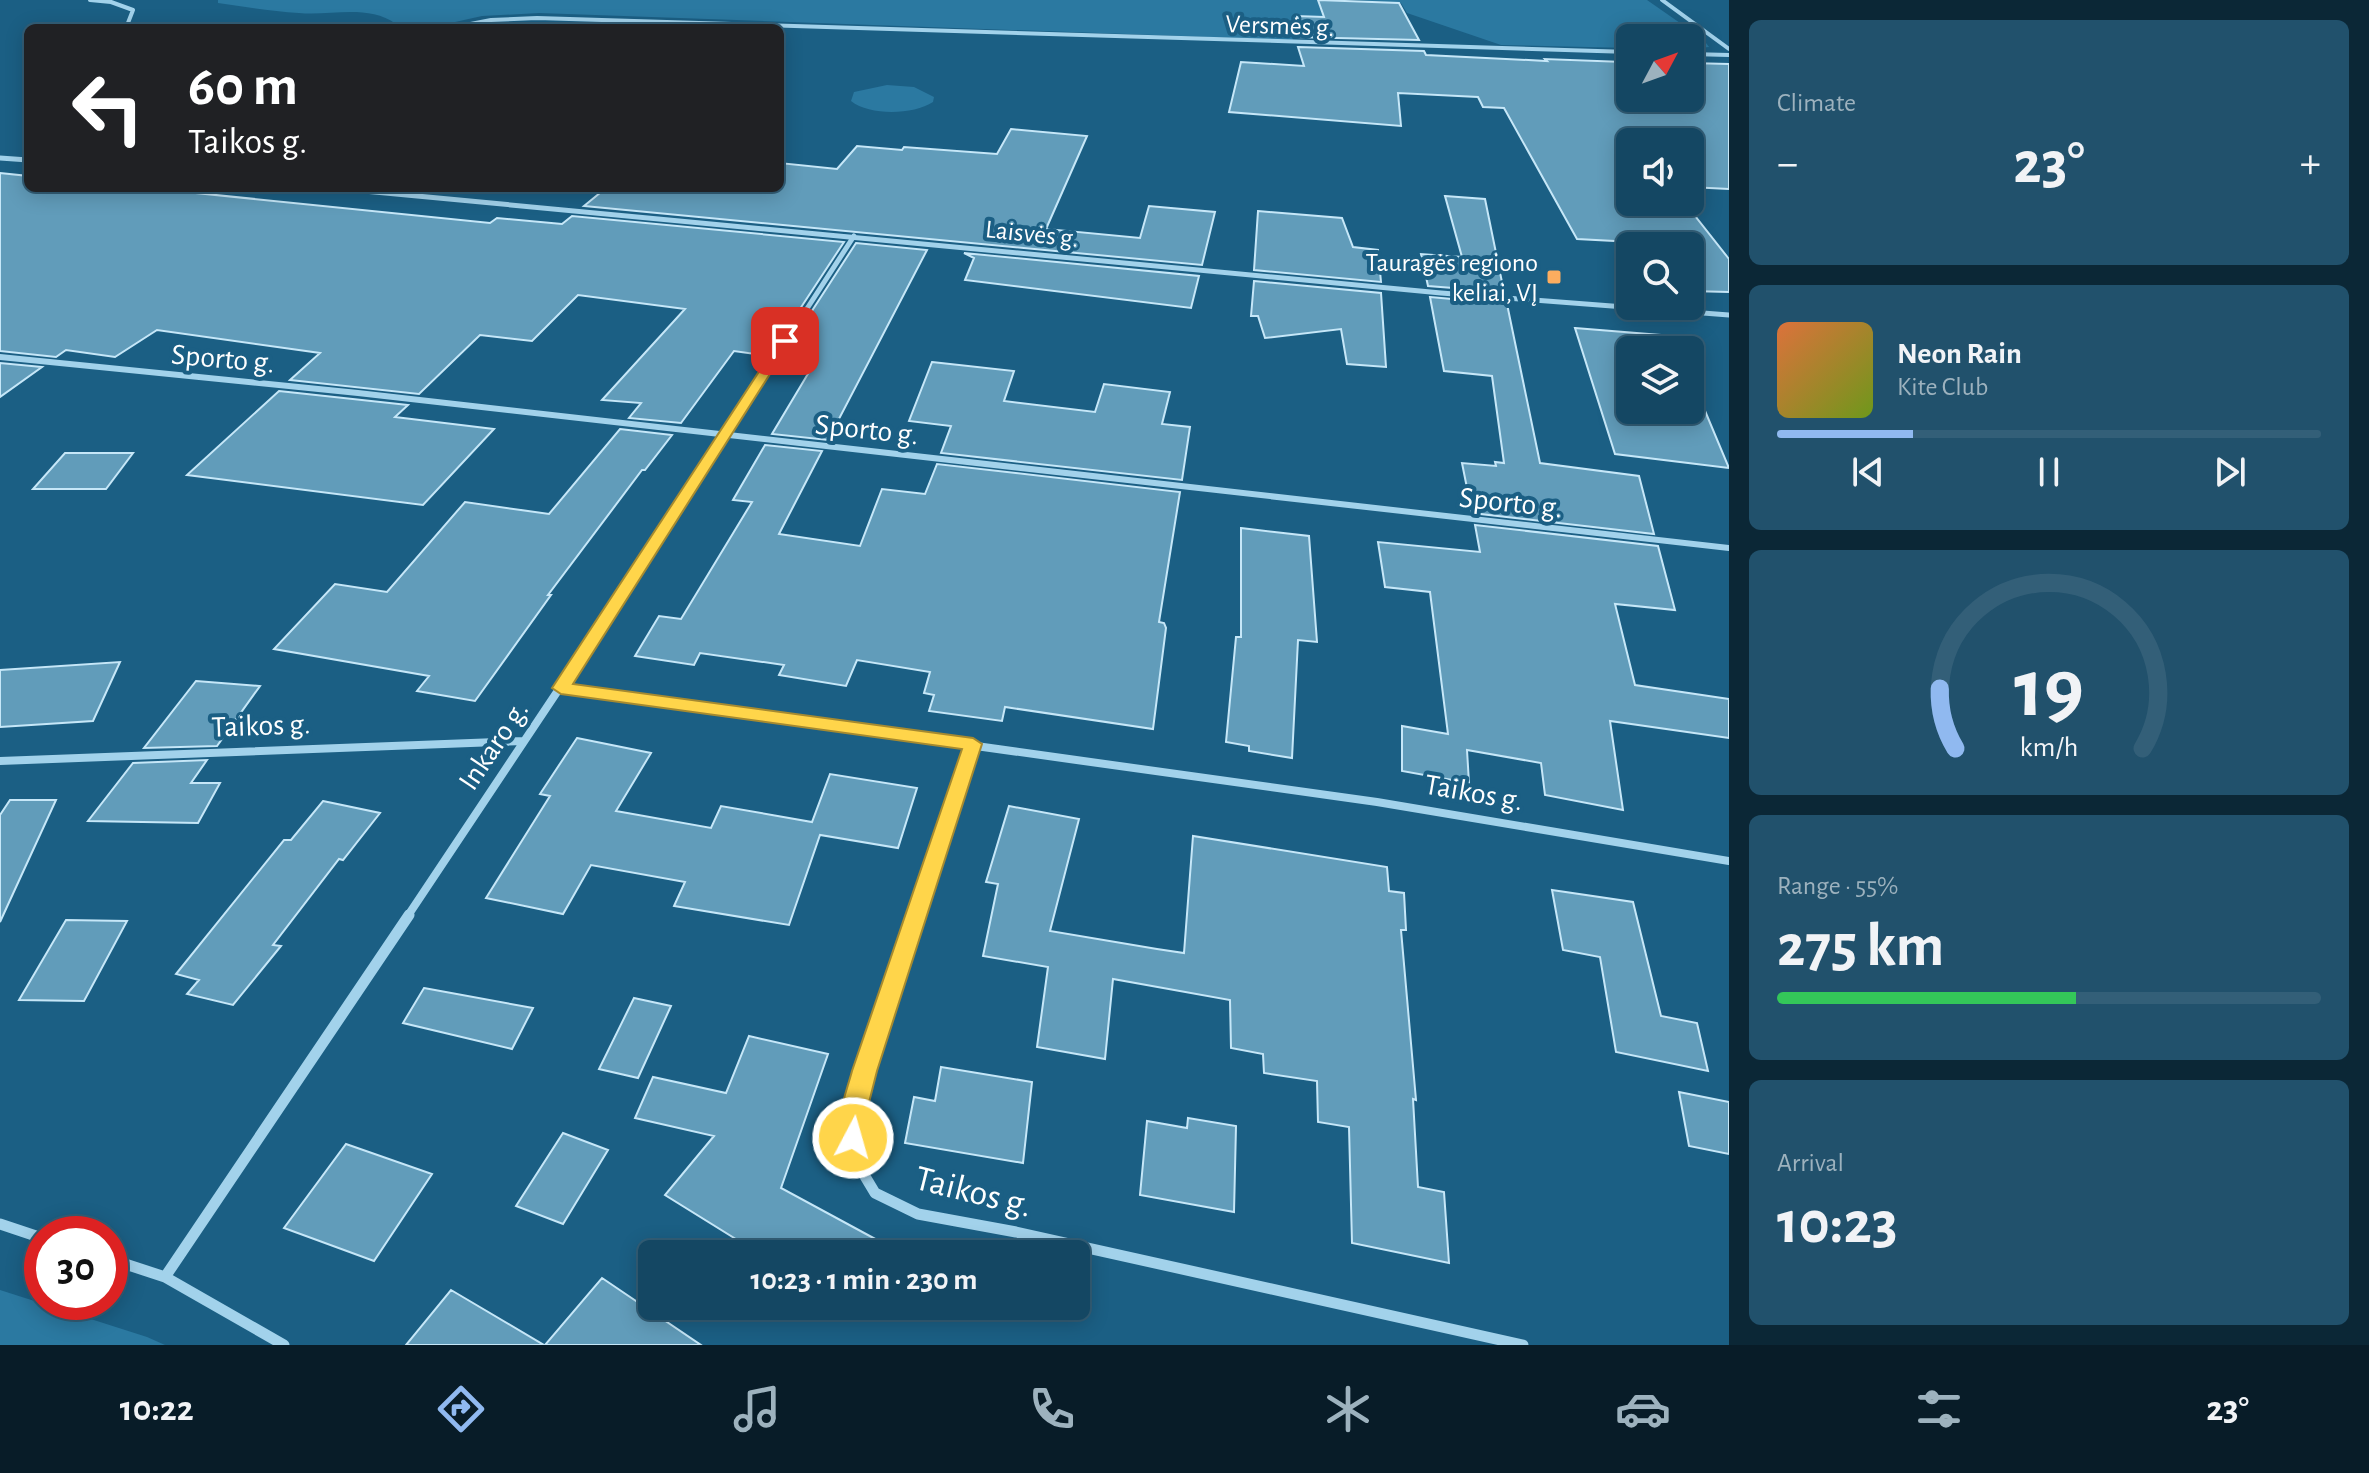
<!DOCTYPE html>
<meta charset="utf-8">
<style>
body{margin:0;font-family:"Alegreya Sans",sans-serif;background:#21516c;color:#f1f3f6;height:100vh;display:flex;flex-direction:column;font-size:30px;white-space:nowrap}
*{box-sizing:border-box;margin:0}
p{font-size:26px;color:#9db2be}
.icon{flex:none;width:44px;height:44px;fill:none;stroke:currentColor;stroke-width:2;stroke-linecap:round;stroke-linejoin:round}
.map{position:relative;flex:1;overflow:hidden}
.side{display:flex;flex-direction:column;gap:20px;padding:20px;background:#0b2736;width:640px}
.side>*{flex:none}
.banner{position:absolute;left:24px;top:24px;width:760px;height:168px;border-radius:12px;box-shadow:0 4px 20px #0003,0 0 0 2px #335f78;background:#202124;color:#fff;overflow:hidden}
.needle{width:52px;rotate:49deg}
.fabs{position:absolute;left:1616px;top:24px;display:grid;gap:16px}
.fabs a{display:grid;place-items:center;width:88px;height:88px;border-radius:12px;background:#144763;box-shadow:0 4px 20px #0003,0 0 0 2px #335f78;font-size:40px}
.speed{position:absolute;left:24px;top:1216px;display:flex;gap:16px;font-size:40px;font-weight:700;text-align:center}
.speed>*{display:grid;place-content:center;width:104px;height:104px;border-radius:50%;background:#144763;box-shadow:0 4px 20px #0003,0 0 0 2px #335f78;line-height:1}
.speed .limit{border:12px solid #d22;background:#fff;color:#111}
.pin{position:absolute;display:grid;place-items:center;width:68px;height:68px;color:#fff;margin:-34px;border-radius:16px;box-shadow:0 4px 12px #0006}
.me{position:absolute;width:88px;margin:-44px;rotate:6deg;stroke-linejoin:round;filter:drop-shadow(0 0 6px #0008)}
.turn{display:flex;align-items:center;gap:28px;height:168px;padding:0 32px;font-size:36px}
.turn .icon{width:104px;height:104px;stroke-width:2.5}
.turn b{display:block;font-size:56px;line-height:68px}
.big{font-size:60px;font-weight:700;line-height:1.1}
.side .card{flex:1;display:flex;flex-direction:column;justify-content:center;gap:12px;min-width:0;padding:0 28px;border-radius:12px;background:#21516c}
.side .dial{align-items:center;gap:0}
.dial svg{height:208px;overflow:visible;fill:none;stroke:#335f78;stroke-width:7;stroke-linecap:round;text-anchor:middle}
.dial text{fill:#f1f3f6;stroke:none}
.song{display:flex;align-items:center;gap:24px}
.cover{width:96px;height:96px;border-radius:12px;background:linear-gradient(135deg,hsl(20 70% 55%),hsl(80 70% 35%))}
.played{height:8px;border-radius:4px;background:linear-gradient(90deg,#90b9f0 25%,#335f78 25%)}
.keys{display:flex;justify-content:space-around;direction:ltr}
.heat{display:flex;justify-content:space-between;align-items:center;font-size:44px;direction:ltr}
.charge{height:12px;border-radius:6px;background:linear-gradient(90deg,#34c759 55%,#335f78 0)}
.trip{position:absolute;left:638px;top:1240px;width:452px;height:80px;border-radius:12px;background:#144763;box-shadow:0 4px 20px #0003,0 0 0 2px #335f78;font-weight:700;line-height:80px;text-align:center}
.tab-bar{display:flex;height:128px;justify-content:space-around;align-items:center;background:#081c28;color:#9db2be}
.tab-bar .icon{width:56px;height:56px}
.tab-bar .active{color:#90b9f0}
.tab-bar b{font-size:36px;color:#f1f3f6}
main{display:flex;flex:1;min-height:0}
.map>svg:first-child{display:block}
</style>
<main>
<div class="map">
<svg width="1729" height="1345" viewBox="0 0 1729 1345">
<rect width="100%" height="100%" fill="#1b5f84"/>
<path fill="#2b79a1" d="M 218,0 L 1318,0 L 1323,17 L 1294,15 L 1296,22 L 1287,22 L 1293,40 L 539,13 L 482,16 L 428,28 L 389,28 L 396,24 C 368,4 331,16 299,13 C 272,11 245,7 218,3 Z
M 1355,0 L 1647,0 L 1703,39 L 1709,47 L 1690,49 L 1690,38 L 1630,38 L 1630,48 L 1501,45 L 1407,13 L 1401,3 Z
M 887,85 L 914,87 L 934,97 L 933,102 C 913,115 870,116 851,101 L 854,92 Z
M 0,1290 L 147,1337 L 165,1345 L 0,1345 Z"/>
<path fill="#619cba" stroke="#c6e7f8" stroke-width="2" d="M 1318,0 L 1399,3 L 1419,40 L 1295,37 L 1290,22 L 1299,23 L 1297,16 L 1324,17 Z
M 1298,47 L 1424,51 L 1426,55 L 1547,61 L 1545,59 L 1624,62 L 1630,67 L 1630,98 L 1690,98 L 1690,63 L 1729,64 L 1729,189 L 1690,187 L 1690,142 L 1630,142 L 1630,202 L 1684,202 L 1729,259 L 1729,292 L 1690,291 L 1690,245 L 1577,239 L 1504,108 L 1483,107 L 1478,97 L 1398,93 L 1401,126 L 1229,112 L 1241,62 L 1304,66 Z
M 1011,129 L 1087,136 L 1046,229 L 1140,238 L 1149,206 L 1215,212 L 1202,265 L 584,206 L 606,188 L 780,188 L 780,163 L 837,169 L 857,146 L 902,150 L 904,147 L 997,154 Z
M 0,173 L 28,176 L 28,188 L 147,188 L 490,223 L 497,218 L 562,224 L 572,216 L 844,242 L 769,356 L 734,351 L 681,423 L 629,418 L 641,403 L 602,400 L 685,309 L 578,295 L 532,341 L 480,335 L 419,394 L 290,380 L 320,353 L 157,330 L 115,357 L 66,350 L 56,357 L 0,351 Z
M 1445,196 L 1485,199 L 1504,292 L 1428,286 L 1421,254 L 1462,257 Z
M 1258,211 L 1342,218 L 1353,247 L 1378,250 L 1381,282 L 1254,270 Z
M 856,243 L 927,250 L 828,440 L 772,434 L 815,362 L 782,357 Z
M 964,253 L 1199,276 L 1191,308 L 965,280 L 974,258 Z
M 1254,281 L 1381,293 L 1386,367 L 1347,364 L 1341,329 L 1265,338 L 1258,316 L 1251,316 Z
M 1430,297 L 1507,304 L 1540,463 L 1639,476 L 1654,534 L 1472,513 L 1462,463 L 1496,466 L 1495,462 L 1504,463 L 1492,376 L 1444,371 Z
M 1575,328 L 1673,336 L 1679,350 L 1630,350 L 1630,410 L 1690,410 L 1690,375 L 1729,468 L 1615,454 Z
M 932,362 L 1014,371 L 1004,401 L 1095,412 L 1104,384 L 1170,392 L 1162,424 L 1190,427 L 1182,480 L 941,453 L 951,426 L 909,421 Z
M 0,363 L 42,367 L 0,397 Z
M 279,391 L 408,405 L 395,417 L 494,429 L 423,505 L 187,475 Z
M 620,429 L 672,435 L 645,470 L 642,470 L 548,595 L 551,595 L 475,701 L 417,691 L 429,676 L 274,649 L 335,584 L 387,592 L 465,502 L 549,514 Z
M 765,445 L 822,451 L 779,534 L 860,546 L 882,489 L 925,494 L 937,464 L 1180,492 L 1159,622 L 1164,623 L 1166,628 L 1153,729 L 1005,707 L 1002,721 L 929,711 L 934,695 L 924,693 L 930,672 L 857,660 L 846,686 L 779,675 L 784,665 L 700,653 L 694,665 L 635,656 L 659,616 L 681,619 L 752,502 L 733,500 Z
M 65,453 L 133,453 L 106,489 L 33,489 Z
M 1475,525 L 1658,546 L 1675,610 L 1615,604 L 1635,685 L 1729,699 L 1729,738 L 1610,721 L 1623,810 L 1545,795 L 1541,763 L 1467,750 L 1469,783 L 1402,771 L 1402,726 L 1448,734 L 1430,592 L 1385,587 L 1378,542 L 1480,552 Z
M 1241,528 L 1309,536 L 1317,642 L 1298,640 L 1292,758 L 1249,751 L 1249,746 L 1226,742 L 1236,637 L 1241,637 Z
M 120,662 L 93,721 L 0,727 L 0,670 Z
M 196,681 L 260,686 L 217,746 L 144,748 Z
M 577,738 L 651,753 L 616,811 L 711,828 L 721,806 L 812,822 L 830,774 L 917,788 L 898,848 L 820,835 L 789,925 L 674,906 L 685,882 L 591,865 L 563,914 L 486,898 L 550,796 L 540,794 Z
M 207,760 L 191,783 L 220,783 L 198,823 L 88,821 L 133,763 Z
M 10,800 L 56,800 L 0,922 L 0,815 Z
M 323,801 L 380,813 L 343,860 L 339,859 L 273,945 L 281,946 L 233,1005 L 187,994 L 199,980 L 176,974 L 284,840 L 291,840 Z
M 1009,806 L 1079,819 L 1050,931 L 1157,949 L 1184,953 L 1193,836 L 1387,867 L 1389,891 L 1404,893 L 1406,930 L 1401,930 L 1416,1100 L 1413,1099 L 1418,1187 L 1444,1192 L 1449,1263 L 1352,1243 L 1349,1127 L 1318,1122 L 1317,1081 L 1264,1073 L 1263,1054 L 1231,1048 L 1230,1000 L 1113,979 L 1105,1059 L 1037,1047 L 1048,967 L 983,956 L 998,884 L 986,882 Z
M 1552,890 L 1633,902 L 1661,1016 L 1697,1023 L 1708,1071 L 1616,1052 L 1600,957 L 1563,950 Z
M 66,920 L 127,921 L 84,1001 L 19,1000 Z
M 424,988 L 533,1008 L 512,1049 L 403,1023 Z
M 634,998 L 671,1006 L 638,1078 L 599,1069 Z
M 749,1036 L 828,1054 L 781,1188 L 903,1254 L 760,1254 L 665,1195 L 714,1136 L 635,1118 L 653,1077 L 726,1093 Z
M 941,1067 L 1032,1082 L 1023,1163 L 905,1143 L 914,1097 L 935,1101 Z
M 1679,1092 L 1729,1102 L 1729,1154 L 1689,1146 Z
M 1188,1118 L 1236,1126 L 1234,1212 L 1140,1195 L 1147,1121 L 1187,1128 Z
M 563,1133 L 608,1150 L 563,1224 L 516,1206 Z
M 346,1144 L 432,1174 L 374,1261 L 284,1228 Z
M 602,1278 L 701,1345 L 545,1345 Z
M 451,1290 L 544,1345 L 406,1345 Z"/>
<g fill="none" stroke-linecap="round" stroke-linejoin="round">
<path stroke="#a2d2eb" stroke-width="4" d="M 90,0 L 111,2 L 133,10 L 126,28
M 1662,0 L 1729,49
M 450,28 L 491,20 L 537,18 L 1630,52
M 1690,54 L 1729,55"/>
<path stroke="#a2d2eb" stroke-width="5" d="M 0,158 L 28,160
M 332,188 L 1441,293 L 1729,315
M 788,338 L 854,236"/>
<path stroke="#a2d2eb" stroke-width="6" d="M 0,357 L 358,393 L 1729,548
M 625,589 L 789,336"/>
<path stroke="#a2d2eb" stroke-width="8" d="M 561,688 L 1377,802 L 1729,861
M 0,761 L 524,741
M 407,917 L 627,587
M 915,917 L 973,744"/>
<path stroke="#a2d2eb" stroke-width="11" d="M 916,915 L 864,1071 L 853,1118 L 854,1158 L 875,1193 L 918,1214 L 1016,1232 L 1523,1345
M 0,1224 L 42,1238
M 110,1259 L 165,1277 L 284,1345
M 165,1277 L 409,915"/>
</g>
<path fill="#ffd54a" stroke="#a68a30" stroke-width="2" d="M 785,337 L 791,341 L 573,684 L 973,738 L 982,744 L 877,1071 L 865,1118 L 866,1138 L 862,1145 L 853,1149 L 844,1145 C 833,1122 846,1094 852,1071 L 962,749 L 561,694 L 552,688 L 779,341 Z"/>
<rect fill="#fcad5f" stroke="#1b5f84" stroke-width="3" x="1546" y="269" width="16" height="16" rx="4"/>
<g text-anchor="middle" stroke-width="8" stroke-linejoin="round" paint-order="stroke">
<g font-size="26" fill="#fff" stroke="#1b5f84">
<text transform="translate(1280 25) rotate(2)" y="9">Versmės g.</text>
<text transform="translate(1032 233) rotate(6)" y="9">Laisvės g.</text>
</g>
<g font-size="26" fill="#fff" stroke="#1b5f84" text-anchor="end">
<text x="1538" y="271">Tauragės regiono<tspan x="1538" dy="30">keliai, VĮ</tspan></text>
</g>
<g font-size="30" fill="#fff" stroke="#1b5f84">
<text transform="translate(223 358) rotate(5)" y="10">Sporto g.</text>
<text transform="translate(867 429) rotate(6)" y="10">Sporto g.</text>
<text transform="translate(1511 502) rotate(6)" y="10">Sporto g.</text>
<text transform="translate(261 725) rotate(-2)" y="10">Taikos g.</text>
<text transform="translate(493 745) rotate(-56)" y="10">Inkaro g.</text>
<text transform="translate(1474 792) rotate(10)" y="10">Taikos g.</text>
</g>
<g font-size="36" fill="#fff" stroke="#1b5f84">
<text transform="translate(974 1190) rotate(14)" y="13">Taikos g.</text>
</g>
</g>
</svg>
<div class="fabs">
<a><svg class="needle" viewBox="-14 -14 28 28"><path d="M0-13l5 13h-10z" fill="#e53935"/><path d="M0 13l5-13h-10z" fill="#9db2be"/></svg></a>
<a><svg class="icon" aria-label="sound" viewBox="0 0 24 24"><path d="M4 9h4l5-4v14l-5-4H4zM17 9q2 3 0 6"/></svg></a>
<a><svg class="icon" aria-label="search" viewBox="0 0 24 24"><circle cx="10" cy="10" r="6"/><path d="M15 15l6 6"/></svg></a>
<a><svg class="icon" aria-label="layers" viewBox="0 0 24 24"><path d="M12 4l9 5-9 5-9-5zM3 14l9 5 9-5"/></svg></a>
</div>
<div class="speed"><div class="limit">30</div></div>
<div class="pin" style="left:785px;top:341px;background:#d93025"><svg class="icon" aria-label="arrive" viewBox="0 0 24 24"><path d="M6 21V4h12l-3 4 3 4H6"/></svg></div>
<svg class="me" style="left:853px;top:1138px" viewBox="-20 -20 40 40"><circle r="17" fill="#ffd54a" stroke="#fff" stroke-width="3"/><path d="M0-11L8 9 0 5-8 9z" fill="#fff"/></svg>
<div class="trip">10:23 · 1 min · 230 m</div>
<div class="banner">
<div class="turn"><svg class="icon" aria-label="left" viewBox="0 0 24 24"><path d="M17 20v-9H6M10 6l-5 5 5 5"/></svg><div><b>60 m</b>Taikos g.</div></div>
</div>
</div>
<section class="side">
<div class="card"><p>Climate</p>
<div class="heat"><a>−</a><b class="big">23°</b><a>+</a></div>
</div>
<div class="card">
<div class="song"><i class="cover"></i><div><b>Neon Rain</b><p>Kite Club</p></div></div>
<div class="played"></div>
<div class="keys"><svg class="icon" aria-label="previous" viewBox="0 0 24 24"><path d="M18 5L8 12l10 7zM5 5v14"/></svg><svg class="icon" aria-label="pause" viewBox="0 0 24 24"><path d="M8 5v14M16 5v14"/></svg><svg class="icon" aria-label="next" viewBox="0 0 24 24"><path d="M6 5l10 7-10 7zM19 5v14"/></svg></div>
</div>
<div class="card dial"><svg viewBox="0 0 100 80">
<path d="M14 69A42 42 0 1 1 86 69"/>
<path d="M14 69A42 42 0 0 1 8 46" stroke="#90b9f0"/>
<text x="50" y="56" font-size="32" font-weight="700">19</text>
<text x="50" y="72" font-size="11">km/h</text>
</svg></div>
<div class="card"><p>Range · 55%</p><b class="big">275 km</b><div class="charge"></div></div>
<div class="card"><p>Arrival</p><b class="big">10:23</b></div>
</section>
</main>
<nav class="tab-bar">
<b>10:22</b>
<svg class="icon active" aria-label="directions" viewBox="0 0 24 24"><path d="M12 3l9 9-9 9-9-9zM9 14v-3h6M13 9l2 2-2 2"/></svg>
<svg class="icon" aria-label="music" viewBox="0 0 24 24"><path d="M9 18V5l10-2v13"/><circle cx="6" cy="18" r="3"/><circle cx="16" cy="16" r="3"/></svg>
<svg class="icon" aria-label="phone" viewBox="0 0 24 24"><path d="M5 4h4l2 5-3 2q2 4 5 5l2-3 5 2v4C11 20 4 13 5 4z"/></svg>
<svg class="icon" aria-label="climate" viewBox="0 0 24 24"><path d="M12 3v18M4 7l16 10M4 17L20 7"/></svg>
<svg class="icon" aria-label="car" viewBox="0 0 24 24"><path d="M5 17H2v-5l4-1 3-4h7l3 4 3 1v5h-3M9 17h6M6 11h13"/><circle cx="7" cy="17" r="2"/><circle cx="17" cy="17" r="2"/></svg>
<svg class="icon" aria-label="filters" viewBox="0 0 24 24"><path d="M4 7h16M4 17h16"/><circle cx="9" cy="7" r="2"/><circle cx="15" cy="17" r="2"/></svg>
<b>23°</b>
</nav>
